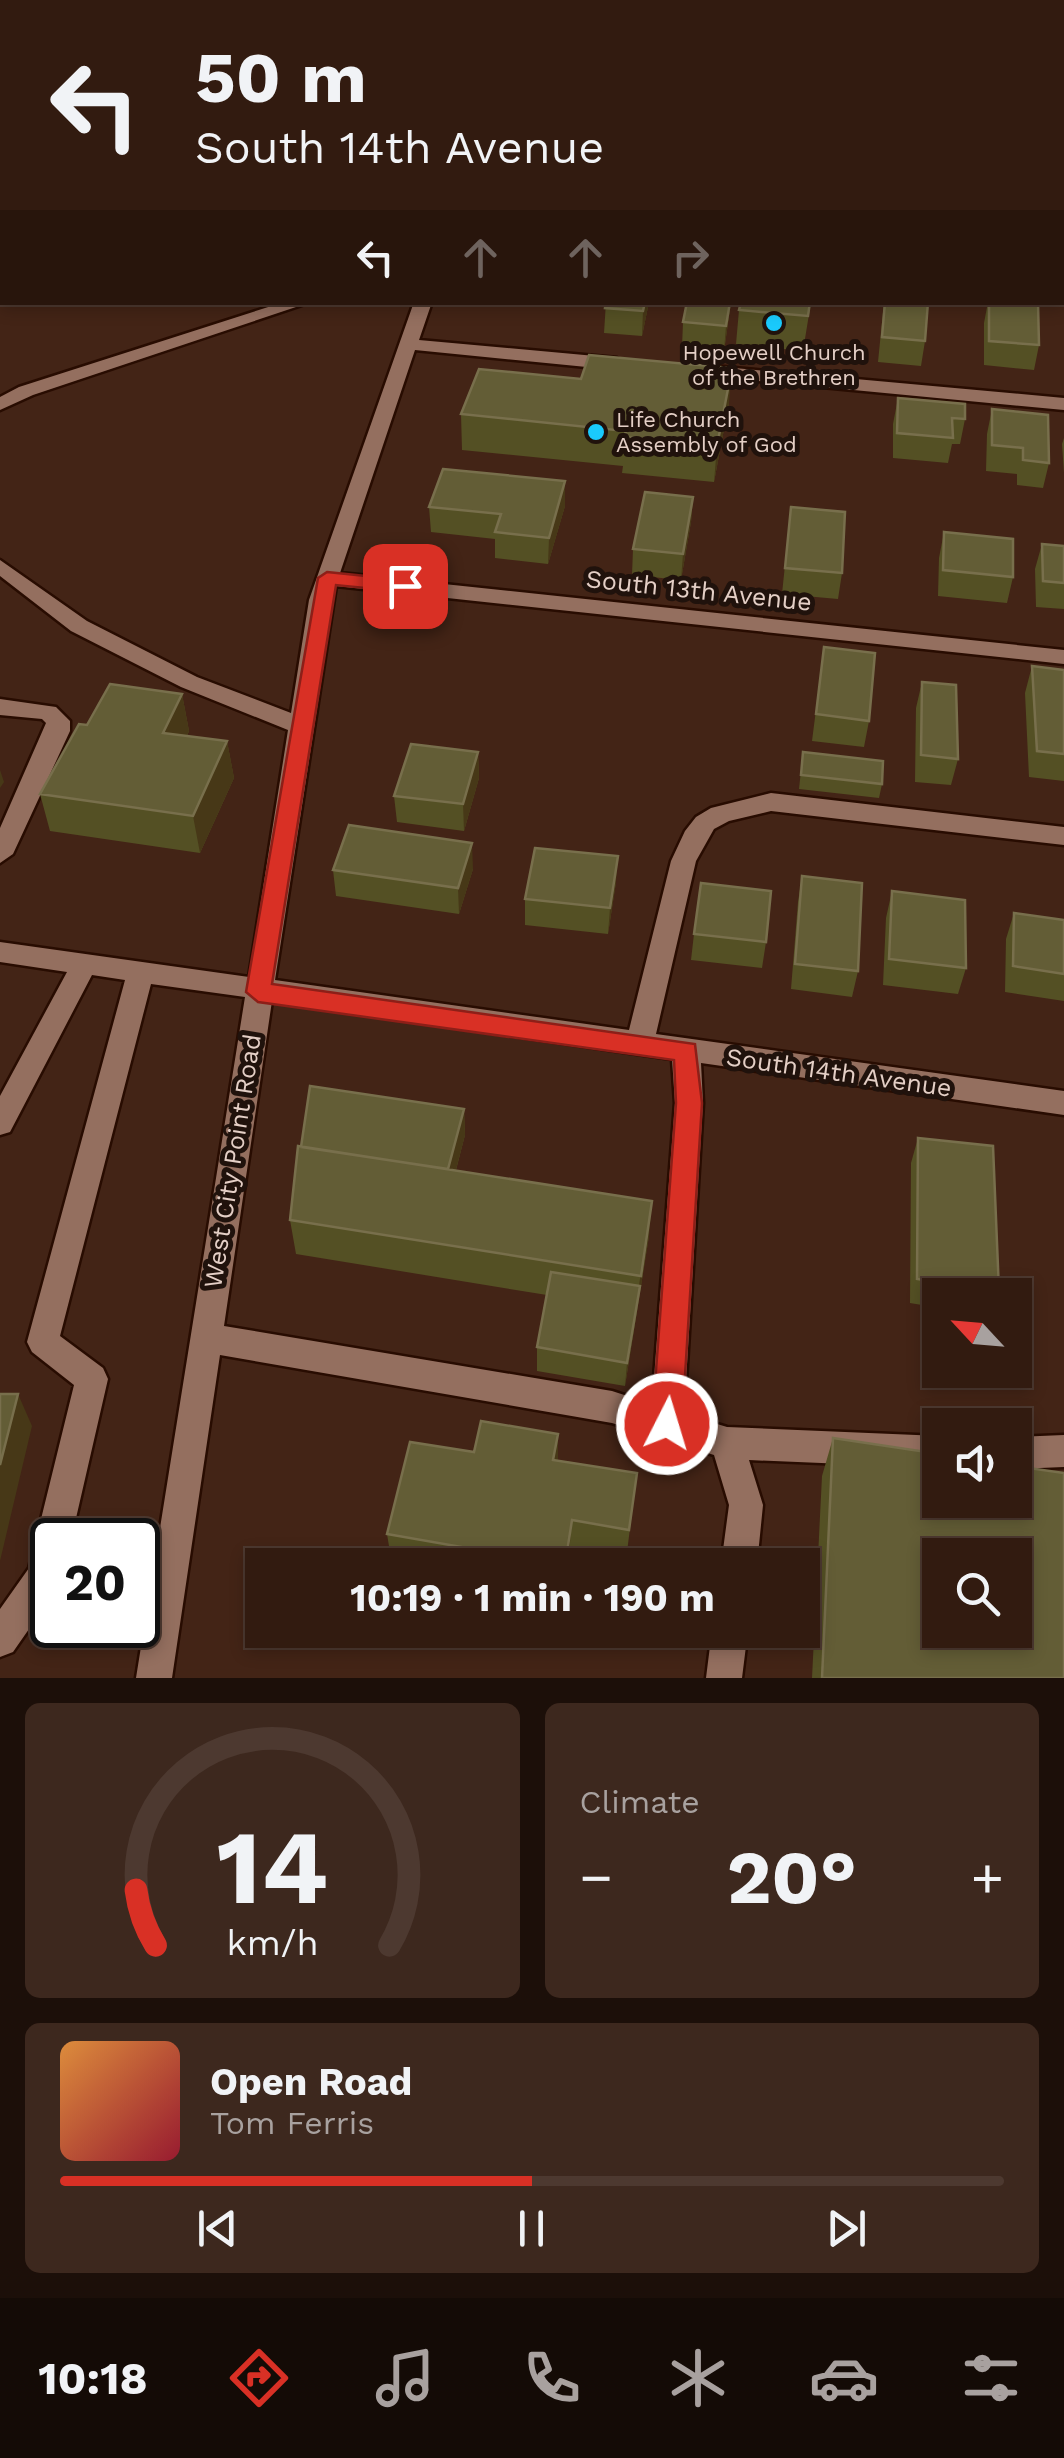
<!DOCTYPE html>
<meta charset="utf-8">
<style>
body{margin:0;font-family:"Work Sans",sans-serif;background:#3d281e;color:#f1f3f6;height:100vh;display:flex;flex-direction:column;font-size:38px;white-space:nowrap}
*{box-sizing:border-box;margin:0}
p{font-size:32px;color:#a8a19f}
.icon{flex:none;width:55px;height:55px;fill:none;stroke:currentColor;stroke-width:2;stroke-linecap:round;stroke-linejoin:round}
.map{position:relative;height:1678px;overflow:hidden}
.drawer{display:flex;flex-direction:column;gap:25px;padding:25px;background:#1c0f09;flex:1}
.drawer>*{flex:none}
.banner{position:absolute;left:0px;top:0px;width:1065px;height:305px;box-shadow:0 5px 15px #0003,0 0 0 2px #4d3930;background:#321b10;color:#f1f3f6;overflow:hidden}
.needle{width:65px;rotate:296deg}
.fabs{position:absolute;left:922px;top:1278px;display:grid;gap:20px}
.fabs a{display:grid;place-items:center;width:110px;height:110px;border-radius:0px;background:#321b10;box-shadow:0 5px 15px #0003,0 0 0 2px #4d3930;font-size:50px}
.speed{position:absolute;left:30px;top:1518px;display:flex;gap:20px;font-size:50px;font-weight:700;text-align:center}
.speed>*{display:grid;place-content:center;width:130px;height:130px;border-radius:50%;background:#321b10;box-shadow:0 5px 15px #0003,0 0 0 2px #4d3930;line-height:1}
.speed .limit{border:5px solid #111;border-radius:15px;background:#fff;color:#111}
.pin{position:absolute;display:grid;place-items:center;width:85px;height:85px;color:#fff;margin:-42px;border-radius:20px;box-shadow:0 5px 15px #0006}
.me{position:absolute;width:110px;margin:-55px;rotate:5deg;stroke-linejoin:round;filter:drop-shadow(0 0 8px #0008)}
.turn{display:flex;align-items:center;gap:35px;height:210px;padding:0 30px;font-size:45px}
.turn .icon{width:130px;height:130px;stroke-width:2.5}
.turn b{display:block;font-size:70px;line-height:85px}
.lanes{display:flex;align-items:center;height:95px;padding:0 30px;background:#0003;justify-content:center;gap:50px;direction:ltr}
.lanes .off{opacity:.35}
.big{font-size:75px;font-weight:700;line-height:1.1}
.drawer .widget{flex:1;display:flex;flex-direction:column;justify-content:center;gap:15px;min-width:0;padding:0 35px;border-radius:15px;background:#3d281e}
.drawer .dial{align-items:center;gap:0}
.dial svg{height:260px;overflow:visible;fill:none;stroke:#4d3930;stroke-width:7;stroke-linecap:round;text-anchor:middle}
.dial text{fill:#f1f3f6;stroke:none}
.song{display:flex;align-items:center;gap:30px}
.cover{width:120px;height:120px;border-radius:15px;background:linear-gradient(135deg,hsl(30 70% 55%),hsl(350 70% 35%))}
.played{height:10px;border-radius:5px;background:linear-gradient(90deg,#d93025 50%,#4d3930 50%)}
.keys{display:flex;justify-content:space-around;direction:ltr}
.heat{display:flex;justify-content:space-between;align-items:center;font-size:55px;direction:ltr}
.drawer .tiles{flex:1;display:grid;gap:25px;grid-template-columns:1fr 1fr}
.widget:last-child{grid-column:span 2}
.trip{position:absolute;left:245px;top:1548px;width:575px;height:100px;border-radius:0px;background:#321b10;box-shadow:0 5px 15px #0003,0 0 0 2px #4d3930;font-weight:700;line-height:100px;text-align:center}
.tabs{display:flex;height:160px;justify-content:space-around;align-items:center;background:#140b06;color:#a8a19f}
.tabs .icon{width:70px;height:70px}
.tabs .selected{color:#d93025}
.tabs b{font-size:45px;color:#f1f3f6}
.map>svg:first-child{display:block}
</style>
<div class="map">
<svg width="1064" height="1678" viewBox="0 0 1064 1678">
<rect width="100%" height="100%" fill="#432416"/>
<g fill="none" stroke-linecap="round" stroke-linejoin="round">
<g stroke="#280c01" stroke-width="5">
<path id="minor" d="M 785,0 L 814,0 L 816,2 L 787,2 Z
M 1062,37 L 1064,37 L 1064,45 L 1062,45 Z
M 0,76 L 2,76 L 2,84 L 0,84 Z
M 1062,182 L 1064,182 L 1064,192 L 1062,192 Z
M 0,236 L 2,236 L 2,246 L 0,246 Z
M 284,302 L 311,302 L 33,395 L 0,410 L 0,397 L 19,387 Z
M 414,302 L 432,302 L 419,340 L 617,358 L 626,364 L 617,370 L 415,350 L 340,573 L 1064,650 L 1064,664 L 336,586 L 275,980 L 629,1030 L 671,861 L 685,831 L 696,817 L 711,808 L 771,793 L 1064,827 L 1064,845 L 771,811 L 729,821 L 714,829 L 696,861 L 656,1034 L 1064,1091 L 1064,1115 L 701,1063 L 703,1103 L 684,1414 L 727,1427 L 940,1436 L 940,1468 L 749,1460 L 763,1505 L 757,1565 L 721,1565 L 729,1505 L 714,1455 L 612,1423 L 220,1355 L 172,1678 L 136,1678 L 245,997 L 151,984 L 60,1336 L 103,1368 L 108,1379 L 71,1540 L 52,1540 L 52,1596 L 13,1652 L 0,1657 L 0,1609 L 29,1568 L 74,1385 L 32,1352 L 27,1342 L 125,980 L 92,975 L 10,1132 L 0,1135 L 0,1096 L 67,972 L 0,962 L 0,942 L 249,977 L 288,730 L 181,687 L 71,631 L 0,576 L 0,560 L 87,621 L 197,677 L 291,713 L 309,600 ZM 272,1001 L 672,1059 L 675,1103 L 652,1404 L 612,1391 L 224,1326 Z
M 702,365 L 1064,398 L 1064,410 L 695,375 L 693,371 Z
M 0,699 L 56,707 L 70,721 L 70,731 L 13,854 L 0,863 L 0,828 L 46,723 L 42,719 L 0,715 Z
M 1064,1435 L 1064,1467 L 1015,1469 L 1015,1437 Z
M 712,1630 L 748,1630 L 742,1678 L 706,1678 Z"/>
</g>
<use href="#minor" fill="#946f5f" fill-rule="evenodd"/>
</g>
<path fill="#545024" d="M 187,0 L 310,0 L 306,2 L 183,2 Z
M 547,0 L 669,0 L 669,2 L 547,2 Z
M 937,0 L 1005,0 L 1003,2 L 954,2 Z
M 1025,0 L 1064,0 L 1064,18 L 1062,18 L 1062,2 L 1025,2 Z
M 2,176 L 2,209 L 0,198 L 0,179 Z
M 1062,190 L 1064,190 L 1064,253 L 1062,253 Z
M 606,302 L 649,302 L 642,336 L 604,333 Z
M 731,302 L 724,351 L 682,347 L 683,322 Z
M 811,302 L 803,351 L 736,344 L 739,310 Z
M 884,302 L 928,302 L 925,341 L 921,366 L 878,362 Z
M 988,302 L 1038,302 L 1039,345 L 1034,370 L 984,365 L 984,323 Z
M 581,379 L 729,403 L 714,482 L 622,473 L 623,466 L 462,450 L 461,414 Z
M 898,398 L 965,419 L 960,444 L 952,444 L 948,463 L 893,458 L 893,424 Z
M 992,409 L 1049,463 L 1043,488 L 1017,485 L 1017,474 L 986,471 L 987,434 Z
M 1064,438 L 1064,473 L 1062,444 Z
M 693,497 L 691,522 L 681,580 L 632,575 L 633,549 Z
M 565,506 L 548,564 L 495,558 L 495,539 L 431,532 L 429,507 Z
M 791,507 L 842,573 L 838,599 L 782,594 Z
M 944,532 L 1013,577 L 1007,603 L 938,596 L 939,558 Z
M 1042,544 L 1064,546 L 1064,609 L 1036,607 L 1035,569 Z
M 824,647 L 869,721 L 864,747 L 812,741 Z
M 1032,666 L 1064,670 L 1064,781 L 1029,777 L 1025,693 Z
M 922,682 L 958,759 L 951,785 L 915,782 L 916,708 Z
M 182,694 L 189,731 L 187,736 L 227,741 L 234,778 L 200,853 L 50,831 L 40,794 L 87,725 Z
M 478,752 L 479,778 L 464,831 L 397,822 L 394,796 Z
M 803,752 L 882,784 L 879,798 L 799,789 Z
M 473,869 L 459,914 L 336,896 L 333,870 Z
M 802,876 L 858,971 L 852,997 L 791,989 L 798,902 Z
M 616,882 L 608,934 L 525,925 L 525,899 Z
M 892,891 L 966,968 L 958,994 L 883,985 L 886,918 Z
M 1014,913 L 1064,920 L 1064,1001 L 1005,992 L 1006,939 Z
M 694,934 L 766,942 L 762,968 L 691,960 Z
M 464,1109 L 465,1135 L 456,1170 L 649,1236 L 625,1386 L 537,1371 L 537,1347 L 547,1295 L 296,1254 L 290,1220 L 301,1147 Z
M 918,1138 L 999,1291 L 997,1295 L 940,1295 L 940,1308 L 910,1303 L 911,1163 Z
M 558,1434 L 558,1460 L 637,1473 L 626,1560 L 571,1550 L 568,1565 L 392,1564 L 387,1534 L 474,1452 Z
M 833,1438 L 1064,1678 L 812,1678 L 822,1476 Z"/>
<path fill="#473817" d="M 239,0 L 283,0 L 283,2 L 235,2 Z
M 468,0 L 482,0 L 481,2 L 467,2 Z
M 645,302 L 649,302 L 642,336 L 643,311 Z
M 730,302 L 731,302 L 724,351 L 726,326 Z
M 732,368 L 729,403 L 714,482 L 717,446 Z
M 565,481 L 565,506 L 548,564 L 549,538 Z
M 693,497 L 691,522 L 681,580 L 683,554 Z
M 182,694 L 189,731 L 171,770 L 163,733 Z
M 227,741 L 234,778 L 200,853 L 193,816 Z
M 478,752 L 479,778 L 464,831 L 463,804 Z
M 0,770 L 4,782 L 0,788 Z
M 472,843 L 473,869 L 459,914 L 458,888 Z
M 618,856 L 616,882 L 608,934 L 610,908 Z
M 464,1109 L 465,1135 L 447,1204 L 445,1179 Z
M 652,1201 L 649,1236 L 625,1386 L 627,1363 Z
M 18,1394 L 32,1426 L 0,1561 L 0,1465 Z
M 558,1434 L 558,1465 L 553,1460 Z
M 572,1520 L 568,1565 L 565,1565 Z"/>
<path fill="#635d36" stroke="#786f4c" stroke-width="2.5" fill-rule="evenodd" d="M 81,0 L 137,0 L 133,2 L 77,2 Z
M 187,0 L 239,0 L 235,2 L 183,2 Z
M 348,0 L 468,0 L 467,2 L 346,2 Z
M 604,0 L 666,0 L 665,2 Z
M 1062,190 L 1064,190 L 1064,229 L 1062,229 Z
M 606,302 L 645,302 L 643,311 L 605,308 Z
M 687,302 L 730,302 L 726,326 L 683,322 Z
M 741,302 L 810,302 L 808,316 L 739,310 Z
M 885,302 L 928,302 L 925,341 L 882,337 Z
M 989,302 L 1038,302 L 1039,345 L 989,341 Z
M 589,355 L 732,368 L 717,446 L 624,437 L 626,431 L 461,414 L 479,369 L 581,379 Z
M 898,398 L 965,404 L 965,419 L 952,418 L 953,438 L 897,433 Z
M 992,409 L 1048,415 L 1049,463 L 1023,460 L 1023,448 L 992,445 Z
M 443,469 L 565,481 L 549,538 L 495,532 L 501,514 L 429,507 Z
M 645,492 L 693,497 L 683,554 L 633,549 Z
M 791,507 L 845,512 L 842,573 L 785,568 Z
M 944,532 L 1013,539 L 1013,577 L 943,570 Z
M 1042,544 L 1064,546 L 1064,583 L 1043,581 Z
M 824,647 L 875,653 L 869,721 L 816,714 Z
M 1032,666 L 1064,670 L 1064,754 L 1037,751 Z
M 922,682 L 956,685 L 958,759 L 921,755 Z
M 110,684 L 182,694 L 163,733 L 227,741 L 193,816 L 40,794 L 79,724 L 87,725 Z
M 411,744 L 478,752 L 463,804 L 394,796 Z
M 803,752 L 883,761 L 882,784 L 801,775 Z
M 349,825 L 472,843 L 458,888 L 333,870 Z
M 535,848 L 618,856 L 610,908 L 525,899 Z
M 802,876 L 862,883 L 858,971 L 795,964 Z
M 701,883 L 771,891 L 766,942 L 694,934 Z
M 892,891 L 965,900 L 966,968 L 889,959 Z
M 1014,913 L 1064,920 L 1064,974 L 1013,966 Z
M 310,1086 L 464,1109 L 448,1169 L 301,1147 Z
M 918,1138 L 993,1146 L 999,1291 L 917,1279 Z
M 298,1146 L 652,1201 L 641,1276 L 290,1220 Z
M 551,1272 L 640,1286 L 627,1363 L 537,1347 Z
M 0,1394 L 18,1394 L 0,1465 Z
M 481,1421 L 558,1434 L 553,1460 L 637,1473 L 629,1530 L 572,1520 L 565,1565 L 387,1534 L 410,1442 L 474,1452 Z
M 833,1438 L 940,1454 L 940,1500 L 1015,1500 L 1015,1466 L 1064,1473 L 1064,1678 L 822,1678 ZM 940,1555 L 1015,1555 L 1015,1630 L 940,1630 Z"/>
<path fill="#d93025" stroke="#8d1f18" stroke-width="2.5" d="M 327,572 L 405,580 L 415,586 L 405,592 L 336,585 L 272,984 L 695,1044 L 702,1103 L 682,1424 L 678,1434 L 667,1438 L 657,1434 L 652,1424 L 676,1103 L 674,1060 L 258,1002 L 246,992 L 318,578 Z"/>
<g fill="#1acafc" stroke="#20120c" stroke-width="4">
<circle cx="774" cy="323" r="10"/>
<circle cx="596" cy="432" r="10"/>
</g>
<g text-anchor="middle" stroke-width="10" stroke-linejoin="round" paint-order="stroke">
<g font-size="22" fill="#e4cfc6" stroke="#20120c">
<text x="774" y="360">Hopewell Church<tspan x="774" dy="25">of the Brethren</tspan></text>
<text x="616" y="427" text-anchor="start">Life Church<tspan x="616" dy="25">Assembly of God</tspan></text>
</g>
<g font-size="25" fill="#e4cfc6" stroke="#20120c">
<text transform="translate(699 590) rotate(6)" y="9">South 13th Avenue</text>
<text transform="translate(839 1072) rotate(8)" y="9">South 14th Avenue</text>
<text transform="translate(232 1161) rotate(-81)" y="9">West City Point Road</text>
</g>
</g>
</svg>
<div class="fabs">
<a><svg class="needle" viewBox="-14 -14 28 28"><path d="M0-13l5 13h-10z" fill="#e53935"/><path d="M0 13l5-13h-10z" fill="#a8a19f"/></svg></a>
<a><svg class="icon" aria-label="sound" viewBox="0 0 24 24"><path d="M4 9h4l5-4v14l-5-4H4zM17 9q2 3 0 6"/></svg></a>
<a><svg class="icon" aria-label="search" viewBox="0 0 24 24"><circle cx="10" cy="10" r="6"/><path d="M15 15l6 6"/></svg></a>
</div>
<div class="speed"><div class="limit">20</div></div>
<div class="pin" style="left:405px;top:586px;background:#d93025"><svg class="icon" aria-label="arrive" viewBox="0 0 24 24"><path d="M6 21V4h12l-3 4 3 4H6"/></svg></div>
<svg class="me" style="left:667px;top:1424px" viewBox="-20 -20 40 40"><circle r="17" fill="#d93025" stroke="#fff" stroke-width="3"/><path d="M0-11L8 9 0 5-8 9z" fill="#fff"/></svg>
<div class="trip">10:19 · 1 min · 190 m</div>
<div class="banner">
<div class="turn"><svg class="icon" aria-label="left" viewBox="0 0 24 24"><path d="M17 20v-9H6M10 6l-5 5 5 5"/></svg><div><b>50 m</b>South 14th Avenue</div></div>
<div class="lanes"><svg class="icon" aria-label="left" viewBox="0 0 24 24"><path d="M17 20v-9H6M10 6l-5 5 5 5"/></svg><svg class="icon off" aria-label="ahead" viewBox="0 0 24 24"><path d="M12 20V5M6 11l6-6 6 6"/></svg><svg class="icon off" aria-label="ahead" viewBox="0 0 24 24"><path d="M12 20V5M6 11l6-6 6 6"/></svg><svg class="icon off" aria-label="right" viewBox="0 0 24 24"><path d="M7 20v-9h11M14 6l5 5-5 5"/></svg></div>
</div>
</div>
<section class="drawer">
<div class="tiles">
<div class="widget dial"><svg viewBox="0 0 100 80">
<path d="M14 69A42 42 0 1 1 86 69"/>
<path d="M14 69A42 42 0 0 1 8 52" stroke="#d93025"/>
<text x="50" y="56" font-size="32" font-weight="700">14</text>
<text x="50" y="72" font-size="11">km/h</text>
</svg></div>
<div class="widget"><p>Climate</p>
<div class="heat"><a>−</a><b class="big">20°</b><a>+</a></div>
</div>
<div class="widget">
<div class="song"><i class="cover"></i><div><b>Open Road</b><p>Tom Ferris</p></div></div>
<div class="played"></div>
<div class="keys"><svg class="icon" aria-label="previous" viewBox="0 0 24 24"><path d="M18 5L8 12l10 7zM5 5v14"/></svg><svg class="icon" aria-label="pause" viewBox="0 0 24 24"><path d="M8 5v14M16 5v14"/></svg><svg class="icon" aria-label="next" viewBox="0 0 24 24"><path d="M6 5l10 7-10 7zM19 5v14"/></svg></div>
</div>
</div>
</section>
<nav class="tabs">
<b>10:18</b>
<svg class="icon selected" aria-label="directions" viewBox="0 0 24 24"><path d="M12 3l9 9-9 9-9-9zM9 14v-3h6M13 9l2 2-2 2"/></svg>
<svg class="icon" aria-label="music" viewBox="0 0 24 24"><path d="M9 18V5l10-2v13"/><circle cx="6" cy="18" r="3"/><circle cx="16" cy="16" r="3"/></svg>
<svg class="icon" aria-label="phone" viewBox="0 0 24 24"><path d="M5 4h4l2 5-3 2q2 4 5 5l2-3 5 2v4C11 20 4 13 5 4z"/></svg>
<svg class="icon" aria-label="climate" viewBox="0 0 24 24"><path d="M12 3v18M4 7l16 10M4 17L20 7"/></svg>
<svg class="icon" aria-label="car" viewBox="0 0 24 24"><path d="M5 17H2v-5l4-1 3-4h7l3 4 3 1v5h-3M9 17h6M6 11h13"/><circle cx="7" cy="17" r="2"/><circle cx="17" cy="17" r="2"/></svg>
<svg class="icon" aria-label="filters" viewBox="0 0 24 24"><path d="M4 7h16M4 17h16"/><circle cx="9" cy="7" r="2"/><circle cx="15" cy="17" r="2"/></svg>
</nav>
